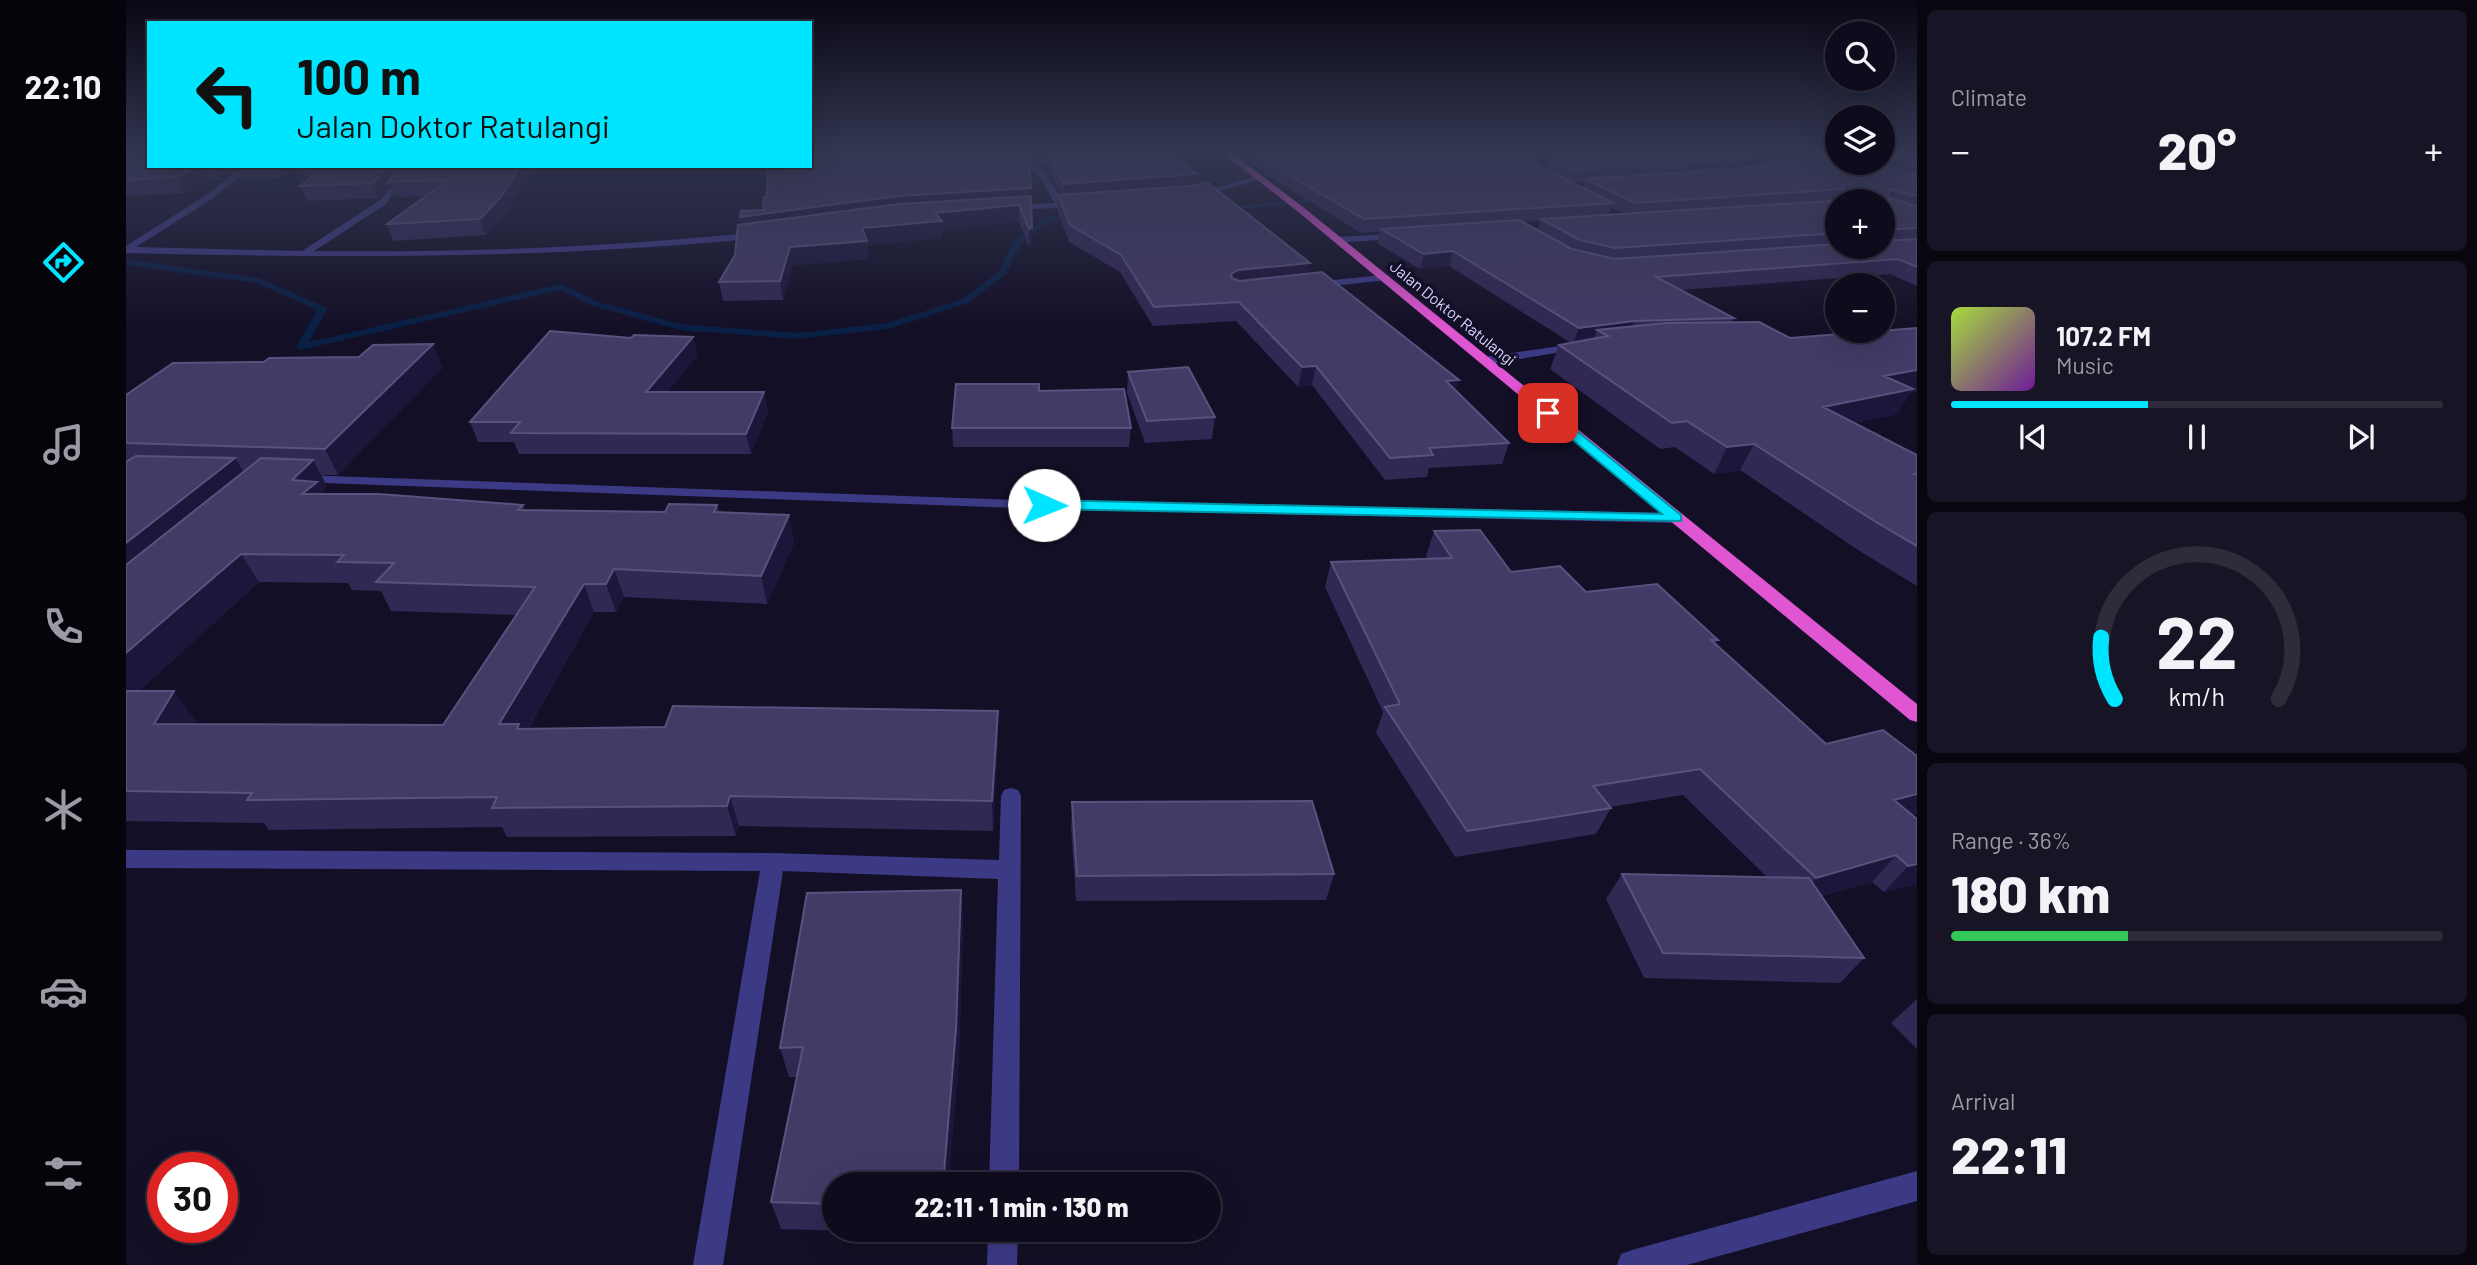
<!DOCTYPE html>
<meta charset="utf-8">
<style>
body{margin:0;font-family:Barlow,sans-serif;background:#171425;color:#f1f3f6;height:100vh;display:flex;flex-direction:column;font-size:26px;white-space:nowrap}
*{box-sizing:border-box;margin:0}
p{font-size:23px;color:#9b9ba3}
.icon{flex:none;width:38px;height:38px;fill:none;stroke:currentColor;stroke-width:2;stroke-linecap:round;stroke-linejoin:round}
.map{position:relative;flex:1;overflow:hidden}
.drawer{display:flex;flex-direction:column;gap:10px;padding:10px;background:#08060f;width:560px}
.drawer>*{flex:none}
.banner{position:absolute;left:21px;top:21px;width:665px;height:147px;border-radius:0px;box-shadow:0 7px 28px #0002,0 0 0 2px #2e2b3b;background:#00e5ff;color:#111;overflow:hidden}
.tools{position:absolute;left:1699px;top:21px;display:grid;gap:14px}
.tools a{display:grid;place-items:center;width:70px;height:70px;border-radius:50%;background:#0e0b1c;box-shadow:0 7px 28px #0002,0 0 0 2px #2e2b3b;font-size:35px}
.speed{position:absolute;left:21px;top:1152px;display:flex;gap:14px;font-size:35px;font-weight:700;text-align:center}
.speed>*{display:grid;place-content:center;width:91px;height:91px;border-radius:50%;background:#0e0b1c;box-shadow:0 7px 28px #0002,0 0 0 2px #2e2b3b;line-height:1}
.speed .limit{border:10px solid #d22;background:#fff;color:#111}
.pin{position:absolute;display:grid;place-items:center;width:60px;height:60px;color:#fff;margin:-30px;border-radius:14px;box-shadow:0 4px 10px #0006}
.me{position:absolute;width:77px;margin:-38px;rotate:91deg;stroke-linejoin:round;filter:drop-shadow(0 0 5px #0008)}
.turn{display:flex;align-items:center;gap:24px;height:147px;padding:0 35px;font-size:32px}
.turn .icon{width:91px;height:91px;stroke-width:2.5}
.turn b{display:block;font-size:49px;line-height:60px}
.big{font-size:52px;font-weight:800;line-height:1.1}
.drawer .widget{flex:1;display:flex;flex-direction:column;justify-content:center;gap:10px;min-width:0;padding:0 24px;border-radius:10px;background:#171425}
.drawer .dial{align-items:center;gap:0}
.dial svg{height:182px;overflow:visible;fill:none;stroke:#2e2b3b;stroke-width:7;stroke-linecap:round;text-anchor:middle}
.dial text{fill:#f1f3f6;stroke:none}
.song{display:flex;align-items:center;gap:21px}
.cover{width:84px;height:84px;border-radius:10px;background:linear-gradient(135deg,hsl(80 70% 55%),hsl(280 70% 35%))}
.played{height:7px;border-radius:4px;background:linear-gradient(90deg,#00e5ff 40%,#2e2b3b 40%)}
.keys{display:flex;justify-content:space-around;direction:ltr}
.heat{display:flex;justify-content:space-between;align-items:center;font-size:38px;direction:ltr}
.charge{height:10px;border-radius:5px;background:linear-gradient(90deg,#34c759 36%,#2e2b3b 0)}
.trip{position:absolute;left:696px;top:1172px;width:399px;height:70px;border-radius:35px;background:#0e0b1c;box-shadow:0 7px 28px #0002,0 0 0 2px #2e2b3b;font-weight:800;line-height:70px;text-align:center}
main{display:flex;flex:1;min-height:0}
.tabs{display:flex;flex-direction:column;width:126px;justify-content:space-around;align-items:center;background:#06040b;color:#9b9ba3}
.tabs .icon{width:49px;height:49px}
.tabs .current{color:#00e5ff}
.tabs b{font-size:32px;color:#f1f3f6}
.map>svg:first-child{display:block}
</style>
<main>
<nav class="tabs">
<b>22:10</b>
<svg class="icon current" aria-label="directions" viewBox="0 0 24 24"><path d="M12 3l9 9-9 9-9-9zM9 14v-3h6M13 9l2 2-2 2"/></svg>
<svg class="icon" aria-label="music" viewBox="0 0 24 24"><path d="M9 18V5l10-2v13"/><circle cx="6" cy="18" r="3"/><circle cx="16" cy="16" r="3"/></svg>
<svg class="icon" aria-label="phone" viewBox="0 0 24 24"><path d="M5 4h4l2 5-3 2q2 4 5 5l2-3 5 2v4C11 20 4 13 5 4z"/></svg>
<svg class="icon" aria-label="climate" viewBox="0 0 24 24"><path d="M12 3v18M4 7l16 10M4 17L20 7"/></svg>
<svg class="icon" aria-label="car" viewBox="0 0 24 24"><path d="M5 17H2v-5l4-1 3-4h7l3 4 3 1v5h-3M9 17h6M6 11h13"/><circle cx="7" cy="17" r="2"/><circle cx="17" cy="17" r="2"/></svg>
<svg class="icon" aria-label="filters" viewBox="0 0 24 24"><path d="M4 7h16M4 17h16"/><circle cx="9" cy="7" r="2"/><circle cx="15" cy="17" r="2"/></svg>
</nav>
<div class="map">
<svg width="1791" height="1265" viewBox="0 0 1791 1265">
<rect width="100%" height="100%" fill="#130f26"/>
<g fill="none" stroke-linecap="round" stroke-linejoin="round">
<path fill="#0a1f44" fill-rule="evenodd" d="M 1202,197 L 1205,201 L 1091,211 L 1087,209 Z
M 954,213 L 957,217 L 923,221 L 895,244 L 880,274 L 842,303 L 762,329 L 671,339 L 554,330 L 464,305 L 434,290 L 175,350 L 170,347 L 191,310 L 131,283 L 0,265 L 0,259 L 133,278 L 199,307 L 201,309 L 183,342 L 435,284 L 470,301 L 554,324 L 671,333 L 761,323 L 836,299 L 873,271 L 888,241 L 918,217 Z"/>
<path fill="#3d3a85" fill-rule="evenodd" d="M 880,157 C 916,162 921,171 936,202 L 954,201 L 958,204 L 954,207 L 881,210 L 884,205 L 928,203 C 914,173 911,167 877,161 Z
M 118,166 L 127,166 L 86,199 L 10,247 L 176,251 L 254,200 L 273,177 L 277,179 L 260,204 L 188,251 C 338,253 486,247 634,232 L 639,235 L 634,238 C 422,259 212,258 0,253 L 0,246 L 80,195 Z
M 1133,175 L 1136,179 L 1069,198 L 1065,195 Z
M 1275,233 L 1280,236 L 1278,238 L 1211,243 L 1206,240 L 1211,237 Z
M 1257,275 L 1262,278 L 1261,280 L 1188,288 L 1183,285 L 1188,282 Z
M 1455,343 L 1461,346 L 1459,348 L 1358,365 L 1352,361 L 1358,357 Z
M 175,475 L 892,500 L 1550,513 L 1558,518 L 1550,523 L 892,508 L 170,482 L 168,479 Z
M 885,788 L 892,790 L 895,796 L 893,1185 L 863,1185 L 872,879 L 657,871 L 597,1265 L 567,1265 L 634,871 L 0,868 L 0,850 L 647,853 L 873,860 L 875,796 L 878,790 Z
M 1791,1171 L 1791,1201 L 1561,1265 L 1491,1265 L 1495,1254 L 1506,1250 Z
M 862,1230 L 892,1230 L 891,1265 L 861,1265 Z"/>
<path fill="#e055d1" fill-rule="evenodd" d="M 1096,152 L 1105,152 L 1182,211 L 1791,704 L 1791,722 L 1784,720 L 1176,215 Z"/>
</g>
<path fill="#312854" fill-rule="evenodd" d="M 0,152 L 23,166 L 157,166 L 157,178 L 115,179 L 110,169 L 95,180 L 81,180 L 59,193 L 0,196 Z
M 909,152 L 1043,152 L 1070,185 L 1182,274 L 1333,380 L 1329,391 L 1383,443 L 1376,464 L 1303,468 L 1301,477 L 1259,480 L 1186,385 L 1172,387 L 1110,321 L 1027,326 L 994,272 L 943,242 L 931,210 L 932,195 L 935,195 L 919,165 L 913,162 Z
M 1109,152 L 1712,152 L 1712,163 L 1757,163 L 1757,152 L 1791,152 L 1791,286 L 1764,274 L 1554,290 L 1608,318 L 1606,322 L 1664,338 L 1791,328 L 1791,392 L 1784,393 L 1771,414 L 1729,423 L 1791,455 L 1791,586 L 1732,550 L 1614,470 L 1588,474 L 1549,447 L 1534,449 L 1424,369 L 1433,345 L 1445,343 L 1323,266 L 1294,269 L 1251,243 L 1254,232 L 1235,233 L 1135,171 ZM 1434,152 L 1436,152 L 1423,160 L 1420,169 L 1411,165 ZM 1459,181 L 1457,188 L 1444,182 L 1451,182 ZM 1712,201 L 1757,201 L 1757,247 L 1712,247 ZM 1485,207 L 1499,214 L 1482,215 ZM 1414,221 L 1411,230 L 1398,222 Z
M 174,166 L 407,166 L 380,213 L 360,235 L 267,241 L 261,224 L 300,196 L 268,197 L 263,185 L 252,198 L 181,201 L 174,186 L 186,177 L 179,177 Z
M 904,196 L 906,246 L 903,247 L 893,222 L 816,229 L 816,238 L 741,245 L 743,259 L 667,265 L 657,300 L 597,301 L 593,282 L 609,255 L 615,225 L 614,217 Z
M 567,337 L 571,356 L 541,392 L 638,392 L 642,411 L 625,454 L 393,454 L 388,442 L 352,442 L 344,422 L 505,338 Z
M 307,344 L 316,368 L 212,475 L 195,475 L 201,486 L 196,491 L 198,494 L 397,505 L 399,510 L 539,512 L 591,505 L 593,512 L 663,515 L 668,543 L 641,604 L 498,597 L 490,612 L 468,612 L 402,729 L 539,727 L 872,711 L 872,740 L 867,831 L 613,826 L 610,836 L 381,837 L 376,827 L 143,830 L 138,823 L 0,821 L 0,395 L 138,362 L 233,357 ZM 133,582 L 222,583 L 226,590 L 255,591 L 265,611 L 390,615 L 317,725 L 68,724 L 70,721 L 13,691 Z
M 1002,372 L 1089,417 L 1086,439 L 1019,443 L 1001,393 Z
M 913,391 L 1005,428 L 1003,447 L 827,447 L 826,428 Z
M 1308,531 L 1385,572 L 1460,592 L 1592,640 L 1589,644 L 1700,744 L 1791,756 L 1791,813 L 1786,815 L 1791,884 L 1758,892 L 1746,882 L 1696,896 L 1738,958 L 1714,983 L 1518,978 L 1480,899 L 1496,874 L 1641,877 L 1557,795 L 1484,807 L 1485,808 L 1470,834 L 1329,857 L 1250,733 L 1257,712 L 1199,587 L 1205,562 L 1302,559 L 1300,556 Z
M 946,802 L 1208,874 L 1200,900 L 950,901 L 945,828 Z
M 835,890 L 837,921 L 833,1059 L 822,1185 L 709,1185 L 709,1230 L 819,1230 L 818,1234 L 655,1229 L 645,1202 L 671,1077 L 663,1077 L 654,1048 Z
M 1791,999 L 1791,1049 L 1765,1023 Z"/>
<path fill="#1d163a" d="M 1417,152 L 1434,152 L 1406,168 L 1410,155 Z
M 1658,152 L 1712,152 L 1711,154 L 1602,172 L 1607,160 Z
M 71,166 L 74,166 L 81,180 L 59,193 L 51,177 Z
M 89,166 L 108,166 L 110,169 L 95,180 Z
M 152,166 L 157,166 L 157,178 Z
M 262,166 L 269,166 L 272,174 L 262,182 L 263,185 L 252,198 L 247,183 Z
M 395,166 L 407,166 L 380,213 L 360,235 L 354,219 Z
M 1071,174 L 1070,189 L 938,199 L 938,184 Z
M 905,188 L 904,201 L 617,231 L 614,217 L 773,196 Z
M 893,205 L 893,222 L 816,229 L 816,238 L 741,245 L 743,259 L 667,265 L 657,300 L 654,281 L 664,247 L 736,228 L 809,213 Z
M 906,228 L 906,246 L 903,247 L 903,229 Z
M 1327,251 L 1323,266 L 1294,269 L 1298,254 Z
M 1184,263 L 1180,280 L 1110,287 L 1105,274 L 1112,270 Z
M 1508,321 L 1501,337 L 1471,330 L 1466,342 L 1447,344 L 1453,328 Z
M 567,337 L 571,356 L 525,412 L 520,392 Z
M 307,344 L 316,368 L 212,475 L 199,449 Z
M 1190,366 L 1186,385 L 1172,387 L 1176,367 Z
M 1791,370 L 1791,392 L 1784,393 L 1771,414 L 1683,433 L 1697,407 L 1758,376 Z
M 1333,380 L 1327,400 L 1320,381 Z
M 638,392 L 642,411 L 625,454 L 620,434 Z
M 1628,444 L 1614,470 L 1588,474 L 1601,447 Z
M 109,458 L 125,484 L 0,587 L 0,543 Z
M 187,460 L 201,486 L 196,491 L 205,509 L 191,521 L 166,480 Z
M 663,515 L 668,543 L 641,604 L 635,576 Z
M 115,554 L 133,582 L 0,703 L 0,653 Z
M 488,569 L 498,597 L 490,612 L 480,584 Z
M 458,584 L 468,612 L 398,735 L 373,724 Z
M 48,691 L 70,721 L 52,754 L 28,724 Z
M 872,711 L 872,740 L 867,831 L 866,801 Z
M 1791,794 L 1791,813 L 1746,826 L 1768,800 Z
M 604,796 L 613,826 L 610,836 L 601,806 Z
M 1770,855 L 1746,882 L 1668,904 L 1690,878 Z
M 1791,864 L 1791,884 L 1758,892 L 1782,866 Z
M 835,890 L 837,921 L 833,1059 L 822,1185 L 817,1185 Z"/>
<path fill="#433a66" stroke="#5a527e" stroke-width="2" d="M 0,152 L 23,152 L 23,166 L 71,166 L 51,177 L 0,180 Z
M 684,152 L 893,153 L 903,157 L 905,188 L 773,196 L 614,217 L 615,211 L 637,210 L 638,197 L 641,197 L 642,166 L 684,166 Z
M 920,152 L 1043,152 L 1071,174 L 938,184 Z
M 1127,152 L 1417,152 L 1410,155 L 1411,165 L 1487,203 L 1238,219 L 1136,159 Z
M 1437,152 L 1658,152 L 1607,160 L 1442,170 L 1423,160 Z
M 1712,152 L 1712,163 L 1751,163 L 1791,176 L 1791,196 L 1762,189 L 1763,198 L 1791,206 L 1791,228 L 1757,230 L 1757,201 L 1712,201 L 1712,233 L 1489,248 L 1454,240 L 1415,219 L 1719,200 L 1721,198 L 1718,189 L 1509,203 L 1460,179 L 1608,169 Z
M 1757,152 L 1791,152 L 1791,167 L 1757,156 Z
M 200,166 L 262,166 L 247,183 L 174,186 Z
M 274,166 L 395,166 L 375,197 L 354,219 L 261,224 L 322,180 L 262,182 Z
M 1081,182 L 1184,263 L 1112,270 L 1105,274 L 1106,278 L 1113,281 L 1196,272 L 1333,380 L 1320,381 L 1383,443 L 1303,448 L 1307,455 L 1264,458 L 1190,366 L 1176,367 L 1113,302 L 1028,307 L 995,255 L 944,225 L 932,195 L 1065,186 Z
M 905,196 L 906,228 L 903,229 L 893,205 L 809,213 L 816,221 L 736,228 L 741,241 L 664,247 L 654,281 L 593,282 L 609,255 L 612,225 L 773,204 Z
M 1393,220 L 1446,249 L 1489,259 L 1712,244 L 1712,247 L 1757,247 L 1757,241 L 1791,239 L 1791,267 L 1772,259 L 1530,277 L 1608,318 L 1508,321 L 1453,328 L 1327,251 L 1298,254 L 1255,229 Z
M 1633,322 L 1664,338 L 1791,328 L 1791,370 L 1758,376 L 1787,389 L 1697,407 L 1791,455 L 1791,473 L 1788,474 L 1791,475 L 1791,546 L 1750,522 L 1628,444 L 1601,447 L 1561,421 L 1546,423 L 1433,345 L 1482,336 L 1471,330 L 1540,323 Z
M 424,331 L 505,338 L 508,335 L 567,337 L 520,392 L 638,392 L 620,434 L 385,433 L 394,422 L 344,422 Z
M 307,344 L 199,449 L 0,443 L 0,395 L 47,363 L 138,362 L 143,358 L 233,357 L 247,345 Z
M 1062,367 L 1089,417 L 1021,421 L 1002,372 Z
M 830,384 L 913,384 L 913,391 L 998,389 L 1005,428 L 826,428 Z
M 10,456 L 109,458 L 0,543 L 0,462 Z
M 135,458 L 187,460 L 166,480 L 191,482 L 176,494 L 253,494 L 397,505 L 392,510 L 539,512 L 543,504 L 591,505 L 588,512 L 663,515 L 635,576 L 488,569 L 480,584 L 458,584 L 373,724 L 393,724 L 391,729 L 539,727 L 547,706 L 872,711 L 866,801 L 604,796 L 601,806 L 366,808 L 371,797 L 121,800 L 126,793 L 0,791 L 0,691 L 48,691 L 28,724 L 317,725 L 409,587 L 250,582 L 268,563 L 211,562 L 218,555 L 115,554 L 0,653 L 0,565 Z
M 1354,530 L 1385,572 L 1434,566 L 1460,592 L 1531,584 L 1592,640 L 1585,640 L 1700,744 L 1757,730 L 1791,756 L 1791,794 L 1768,800 L 1791,819 L 1791,864 L 1782,866 L 1770,855 L 1690,878 L 1574,769 L 1467,786 L 1485,808 L 1341,831 L 1259,707 L 1274,704 L 1205,562 L 1326,558 L 1308,531 Z
M 1186,801 L 1208,874 L 951,876 L 946,802 Z
M 1496,874 L 1683,878 L 1738,958 L 1537,953 Z
M 835,890 L 830,1029 L 817,1185 L 709,1185 L 709,1204 L 645,1202 L 677,1047 L 654,1048 L 681,893 Z"/>
<linearGradient id="sky" x2="0" y2="1"><stop stop-color="#0a0815"/><stop offset="0.46" stop-color="#333752"/><stop offset="1" stop-color="#333752" stop-opacity="0"/></linearGradient>
<rect width="1791" height="329" fill="url(#sky)"/>
<path fill="#00e5ff" stroke="#0095a6" stroke-width="2" d="M 1418,411 L 1426,411 L 1555,515 L 1555,521 L 918,509 L 911,505 L 918,500 L 1536,514 L 1418,416 Z"/>
<g text-anchor="middle" stroke-width="7" stroke-linejoin="round" paint-order="stroke">
<g font-size="16" fill="#d9d4ff" stroke="#130f26">
<text transform="translate(1327 313) rotate(39)" y="6">Jalan Doktor Ratulangi</text>
</g>
</g>
</svg>
<div class="tools">
<a><svg class="icon" aria-label="search" viewBox="0 0 24 24"><circle cx="10" cy="10" r="6"/><path d="M15 15l6 6"/></svg></a>
<a><svg class="icon" aria-label="layers" viewBox="0 0 24 24"><path d="M12 4l9 5-9 5-9-5zM3 14l9 5 9-5"/></svg></a>
<a>+</a>
<a>−</a>
</div>
<div class="speed"><div class="limit">30</div></div>
<div class="pin" style="left:1422px;top:413px;background:#d93025"><svg class="icon" aria-label="arrive" viewBox="0 0 24 24"><path d="M6 21V4h12l-3 4 3 4H6"/></svg></div>
<svg class="me" style="left:918px;top:505px" viewBox="-20 -20 40 40"><circle r="19" fill="#fff"/><path d="M0-13L10 11 0 6-10 11z" fill="#00e5ff"/></svg>
<div class="trip">22:11 · 1 min · 130 m</div>
<div class="banner">
<div class="turn"><svg class="icon" aria-label="left" viewBox="0 0 24 24"><path d="M17 20v-9H6M10 6l-5 5 5 5"/></svg><div><b>100 m</b>Jalan Doktor Ratulangi</div></div>
</div>
</div>
<section class="drawer">
<div class="widget"><p>Climate</p>
<div class="heat"><a>−</a><b class="big">20°</b><a>+</a></div>
</div>
<div class="widget">
<div class="song"><i class="cover"></i><div><b>107.2 FM</b><p>Music</p></div></div>
<div class="played"></div>
<div class="keys"><svg class="icon" aria-label="previous" viewBox="0 0 24 24"><path d="M18 5L8 12l10 7zM5 5v14"/></svg><svg class="icon" aria-label="pause" viewBox="0 0 24 24"><path d="M8 5v14M16 5v14"/></svg><svg class="icon" aria-label="next" viewBox="0 0 24 24"><path d="M6 5l10 7-10 7zM19 5v14"/></svg></div>
</div>
<div class="widget dial"><svg viewBox="0 0 100 80">
<path d="M14 69A42 42 0 1 1 86 69"/>
<path d="M14 69A42 42 0 0 1 8 42" stroke="#00e5ff"/>
<text x="50" y="56" font-size="32" font-weight="700">22</text>
<text x="50" y="72" font-size="11">km/h</text>
</svg></div>
<div class="widget"><p>Range · 36%</p><b class="big">180 km</b><div class="charge"></div></div>
<div class="widget"><p>Arrival</p><b class="big">22:11</b></div>
</section>
</main>
